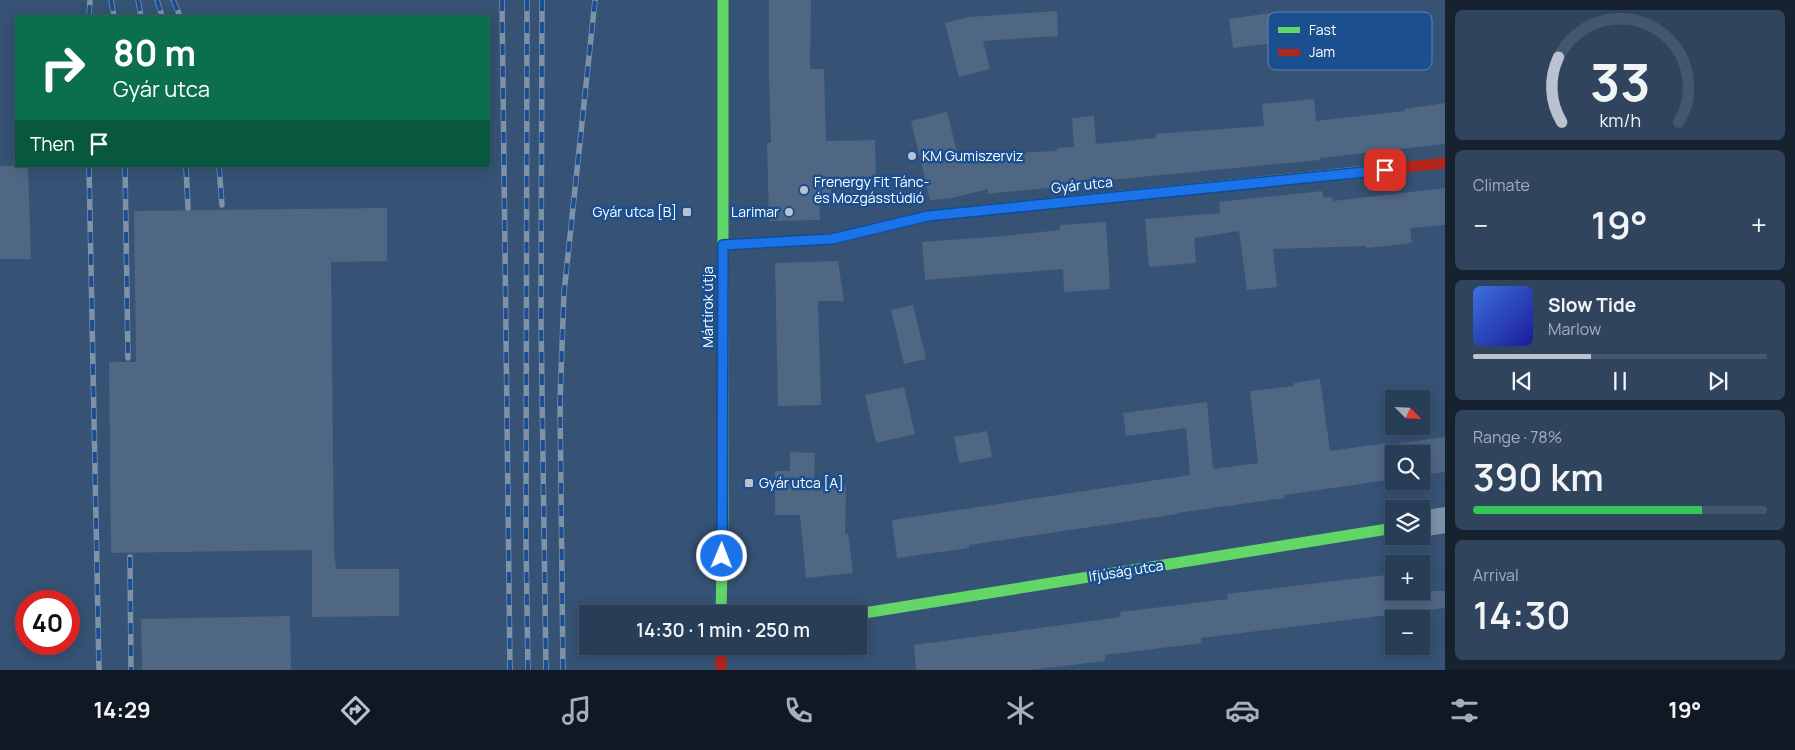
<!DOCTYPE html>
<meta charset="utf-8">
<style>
body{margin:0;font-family:Manrope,sans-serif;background:#30455d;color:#f1f3f6;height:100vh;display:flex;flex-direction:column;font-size:19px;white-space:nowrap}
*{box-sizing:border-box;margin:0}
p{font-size:16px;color:#a5aeba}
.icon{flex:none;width:28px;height:28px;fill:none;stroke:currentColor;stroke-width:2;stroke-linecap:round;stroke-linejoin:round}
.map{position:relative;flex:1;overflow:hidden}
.sheet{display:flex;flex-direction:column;gap:10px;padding:10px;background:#162230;width:350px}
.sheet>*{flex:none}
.top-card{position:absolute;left:15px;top:15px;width:475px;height:152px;border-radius:0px;box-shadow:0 2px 12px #0003,0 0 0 1px #44576d;background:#0b6e4f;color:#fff;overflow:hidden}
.needle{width:32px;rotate:114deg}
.tools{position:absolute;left:1385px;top:390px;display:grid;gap:10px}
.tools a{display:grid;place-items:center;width:45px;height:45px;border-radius:0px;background:#283e57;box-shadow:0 2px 12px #0003,0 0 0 1px #44576d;font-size:25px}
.speed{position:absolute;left:15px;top:590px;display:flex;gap:10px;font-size:25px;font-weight:700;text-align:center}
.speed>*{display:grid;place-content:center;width:65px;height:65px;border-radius:50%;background:#283e57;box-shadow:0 2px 12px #0003,0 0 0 1px #44576d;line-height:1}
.speed .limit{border:8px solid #d22;background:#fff;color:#111}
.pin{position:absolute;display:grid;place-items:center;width:42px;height:42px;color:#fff;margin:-21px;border-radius:10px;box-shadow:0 2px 8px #0006}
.me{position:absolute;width:55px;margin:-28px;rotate:1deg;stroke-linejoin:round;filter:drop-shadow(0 0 4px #0008)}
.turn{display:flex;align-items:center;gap:18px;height:105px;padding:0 15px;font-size:22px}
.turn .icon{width:65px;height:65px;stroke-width:2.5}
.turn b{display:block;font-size:35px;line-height:42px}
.then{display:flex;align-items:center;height:48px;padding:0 15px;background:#0003;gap:10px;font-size:19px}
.big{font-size:38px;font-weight:600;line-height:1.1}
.sheet .card{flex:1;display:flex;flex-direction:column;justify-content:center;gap:8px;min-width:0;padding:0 18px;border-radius:8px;background:#30455d}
.sheet .dial{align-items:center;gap:0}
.dial svg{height:130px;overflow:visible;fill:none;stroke:#44576d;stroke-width:7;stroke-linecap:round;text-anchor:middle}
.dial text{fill:#f1f3f6;stroke:none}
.song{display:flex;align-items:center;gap:15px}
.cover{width:60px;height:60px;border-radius:8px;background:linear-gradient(135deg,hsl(220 70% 55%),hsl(240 70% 35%))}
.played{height:5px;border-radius:2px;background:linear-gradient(90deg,#b9c2ce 40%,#44576d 40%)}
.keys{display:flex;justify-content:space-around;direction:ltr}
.heat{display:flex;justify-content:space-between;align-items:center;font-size:28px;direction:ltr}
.charge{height:8px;border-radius:4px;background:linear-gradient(90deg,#34c759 78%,#44576d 0)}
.trip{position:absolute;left:579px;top:605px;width:288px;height:50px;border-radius:0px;background:#283e57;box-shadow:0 2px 12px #0003,0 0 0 1px #44576d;font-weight:600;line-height:50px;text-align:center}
.tabs{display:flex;height:80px;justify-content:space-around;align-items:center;background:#101923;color:#a5aeba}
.tabs .icon{width:35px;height:35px}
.tabs .active{color:#b9c2ce}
.tabs b{font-size:22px;color:#f1f3f6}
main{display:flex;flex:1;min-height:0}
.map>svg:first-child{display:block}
</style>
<main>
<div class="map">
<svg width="1445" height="670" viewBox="0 0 1445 670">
<rect width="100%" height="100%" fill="#365274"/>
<path fill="#506783" d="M 769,0 L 811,0 L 810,69 L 824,69 L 826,141 L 875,140 L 876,184 L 831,185 L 831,197 L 819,198 L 820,220 L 769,221 L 767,143 L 771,143 L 769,79 Z
M 1057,11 L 1058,36 L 983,41 L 990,69 L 959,77 L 945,23 L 969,17 Z
M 1277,12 L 1281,42 L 1233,48 L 1229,19 Z
M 1314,99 L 1316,121 L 1405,111 L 1405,109 L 1445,103 L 1445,144 L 1320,158 L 1320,160 L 1099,181 L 1099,183 L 996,193 L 988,194 L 988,189 L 952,198 L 930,200 L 911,121 L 947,112 L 958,156 L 1057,151 L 1057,148 L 1074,147 L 1072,118 L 1094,116 L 1096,144 L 1156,138 L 1155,134 L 1264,126 L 1262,104 Z
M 0,166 L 28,166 L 31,259 L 0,259 Z
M 1445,188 L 1445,225 L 1410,228 L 1412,243 L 1367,248 L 1366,246 L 1273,249 L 1277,287 L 1247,290 L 1239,231 L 1194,238 L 1196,263 L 1149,267 L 1145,219 L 1220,213 L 1219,202 L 1322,191 L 1324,198 L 1332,197 L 1333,201 Z
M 387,208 L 387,261 L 331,262 L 334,552 L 336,569 L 399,569 L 399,616 L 312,617 L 312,550 L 111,553 L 109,362 L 136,362 L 134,211 Z
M 1106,222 L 1110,289 L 1064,292 L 1063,269 L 925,280 L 922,242 L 1003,236 L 1060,230 L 1060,225 Z
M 838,261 L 844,301 L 818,301 L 821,405 L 778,406 L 775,263 Z
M 913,305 L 926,359 L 904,364 L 891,310 Z
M 1320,379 L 1330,451 L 1386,443 L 1387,445 L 1445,437 L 1445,472 L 1421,475 L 1421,454 L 1394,454 L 1394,479 L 1285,495 L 1285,498 L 1177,513 L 1178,514 L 969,545 L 969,548 L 897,558 L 892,520 L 1190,475 L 1186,428 L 1126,436 L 1123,413 L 1207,402 L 1213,469 L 1258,463 L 1250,391 L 1294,386 L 1294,383 Z
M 904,387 L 915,434 L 876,443 L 865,395 Z
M 987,431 L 992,457 L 959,463 L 954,437 Z
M 790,452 L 815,453 L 814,486 L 846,486 L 845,534 L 848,534 L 853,573 L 806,578 L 800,515 L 775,515 L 775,471 L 790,471 Z
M 1394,574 L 1394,591 L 1445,591 L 1445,608 L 1201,638 L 1202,643 L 1105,655 L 1105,661 L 1030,670 L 916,670 L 914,645 L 1121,617 L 1120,612 L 1228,599 L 1227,594 Z
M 290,616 L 291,670 L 142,670 L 141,619 Z"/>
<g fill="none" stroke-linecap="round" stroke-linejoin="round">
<path stroke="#7d92a8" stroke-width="26" d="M 1421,524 L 1445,520"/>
<path stroke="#63d668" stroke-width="11" d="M 723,245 L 832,239 L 928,216 L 1368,171
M 721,614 L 723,517 L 723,0
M 858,614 L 1394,528"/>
<path stroke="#b3261e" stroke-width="11" d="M 1368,171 L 1445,163
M 721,646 L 721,670"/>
<g stroke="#7e92a7" stroke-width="5.5">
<path id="rail" d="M 111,0 L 114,16
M 138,0 L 141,16
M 157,0 L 162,16
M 173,0 L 180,16
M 502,0 L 510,670
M 527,0 L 526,542 L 528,670
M 542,0 L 541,319 L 546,670
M 89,16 L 90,0
M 89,166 L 99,670
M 125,166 L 128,358
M 186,166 L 188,208
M 219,166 L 222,205
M 130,557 L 131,670
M 563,670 L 560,401 L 564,293 L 595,0"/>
</g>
<use href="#rail" stroke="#1b4f8f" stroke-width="4" stroke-dasharray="11" stroke-linecap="butt"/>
</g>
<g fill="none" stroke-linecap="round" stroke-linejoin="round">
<g stroke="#114b97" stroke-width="12">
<path id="route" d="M 722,556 L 723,245 L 832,239 L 928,216 L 1385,170"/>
</g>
<use href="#route" stroke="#1a73e8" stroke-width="9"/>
</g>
<g fill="#b9c2ce" stroke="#1b4f8f" stroke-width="2">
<circle cx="912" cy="156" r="5"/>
<circle cx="804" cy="190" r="5"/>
<rect x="682" y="207" width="10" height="10" rx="2.5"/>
<circle cx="789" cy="212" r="5"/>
<rect x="744" y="478" width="10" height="10" rx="2.5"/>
</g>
<g text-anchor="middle" stroke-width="5" stroke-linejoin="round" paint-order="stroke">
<g font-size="14" fill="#fff" stroke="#1b4f8f" text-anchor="start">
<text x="922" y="161">KM Gumiszerviz</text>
<text x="814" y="187">Frenergy Fit Tánc-<tspan x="814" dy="16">és Mozgásstúdió</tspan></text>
<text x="677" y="217" text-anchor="end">Gyár utca [B]</text>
<text x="779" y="217" text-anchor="end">Larimar</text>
<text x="759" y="488">Gyár utca [A]</text>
</g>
<g font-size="14" fill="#fff" stroke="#1b4f8f">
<text transform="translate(1082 185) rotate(-6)" y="5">Gyár utca</text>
<text transform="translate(708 307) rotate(-90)" y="5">Mártírok útja</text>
<text transform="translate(1126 571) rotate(-9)" y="5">Ifjúság utca</text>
</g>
</g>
<rect x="1268" y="12" width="164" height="58" rx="8" fill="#1b4f8f" stroke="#5f84b1" stroke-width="1"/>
<rect x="1278" y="27" width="22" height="6" fill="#63d668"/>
<rect x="1278" y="49" width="22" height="7" fill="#b3261e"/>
<g font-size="14" fill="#fff">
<text x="1309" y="35">Fast</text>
<text x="1309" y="57">Jam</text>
</g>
</svg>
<div class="tools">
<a><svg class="needle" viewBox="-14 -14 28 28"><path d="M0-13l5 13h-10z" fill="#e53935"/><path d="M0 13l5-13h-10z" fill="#a5aeba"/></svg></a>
<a><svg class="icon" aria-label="search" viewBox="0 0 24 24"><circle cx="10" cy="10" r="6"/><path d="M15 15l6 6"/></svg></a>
<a><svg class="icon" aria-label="layers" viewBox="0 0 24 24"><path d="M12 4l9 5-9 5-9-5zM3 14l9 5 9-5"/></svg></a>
<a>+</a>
<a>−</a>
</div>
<div class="speed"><div class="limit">40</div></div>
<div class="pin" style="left:1385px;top:170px;background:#d93025"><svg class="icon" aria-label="arrive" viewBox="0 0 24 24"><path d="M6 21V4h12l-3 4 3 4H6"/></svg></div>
<svg class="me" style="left:722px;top:556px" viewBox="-20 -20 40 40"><circle r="17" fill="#1a73e8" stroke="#fff" stroke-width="3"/><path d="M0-11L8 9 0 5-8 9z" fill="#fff"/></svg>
<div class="trip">14:30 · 1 min · 250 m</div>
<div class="top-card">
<div class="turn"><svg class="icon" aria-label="right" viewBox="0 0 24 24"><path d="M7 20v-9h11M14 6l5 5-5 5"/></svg><div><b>80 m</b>Gyár utca</div></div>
<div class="then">Then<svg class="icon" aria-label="arrive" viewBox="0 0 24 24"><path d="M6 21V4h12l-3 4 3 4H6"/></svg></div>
</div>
</div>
<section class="sheet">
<div class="card dial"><svg viewBox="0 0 100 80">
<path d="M14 69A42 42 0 1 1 86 69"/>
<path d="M14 69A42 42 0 0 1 12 29" stroke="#b9c2ce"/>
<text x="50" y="56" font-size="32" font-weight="700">33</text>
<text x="50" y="72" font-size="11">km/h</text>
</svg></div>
<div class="card"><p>Climate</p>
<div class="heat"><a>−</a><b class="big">19°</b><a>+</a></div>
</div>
<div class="card">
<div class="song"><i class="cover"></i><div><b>Slow Tide</b><p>Marlow</p></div></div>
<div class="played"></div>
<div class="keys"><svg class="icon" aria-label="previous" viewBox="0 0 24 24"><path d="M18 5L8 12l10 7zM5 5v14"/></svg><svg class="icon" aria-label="pause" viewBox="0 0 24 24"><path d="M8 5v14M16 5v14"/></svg><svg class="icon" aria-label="next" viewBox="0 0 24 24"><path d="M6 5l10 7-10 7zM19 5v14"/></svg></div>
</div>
<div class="card"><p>Range · 78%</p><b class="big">390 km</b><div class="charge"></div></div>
<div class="card"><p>Arrival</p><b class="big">14:30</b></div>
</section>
</main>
<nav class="tabs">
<b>14:29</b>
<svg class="icon active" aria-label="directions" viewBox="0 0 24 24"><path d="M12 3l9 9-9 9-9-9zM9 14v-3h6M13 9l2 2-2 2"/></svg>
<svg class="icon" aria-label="music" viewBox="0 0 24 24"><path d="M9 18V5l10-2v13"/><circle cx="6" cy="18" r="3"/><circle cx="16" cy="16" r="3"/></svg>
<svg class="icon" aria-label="phone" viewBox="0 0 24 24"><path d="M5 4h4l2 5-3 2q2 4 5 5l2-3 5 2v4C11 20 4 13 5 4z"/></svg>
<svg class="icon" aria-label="climate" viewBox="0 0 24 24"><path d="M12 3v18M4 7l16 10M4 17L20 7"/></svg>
<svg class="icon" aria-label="car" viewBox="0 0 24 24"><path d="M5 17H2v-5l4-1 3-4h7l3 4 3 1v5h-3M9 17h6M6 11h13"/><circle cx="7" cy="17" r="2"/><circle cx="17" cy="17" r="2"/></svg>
<svg class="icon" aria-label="filters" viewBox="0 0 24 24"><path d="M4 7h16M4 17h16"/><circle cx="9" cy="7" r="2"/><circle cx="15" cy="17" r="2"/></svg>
<b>19°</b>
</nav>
